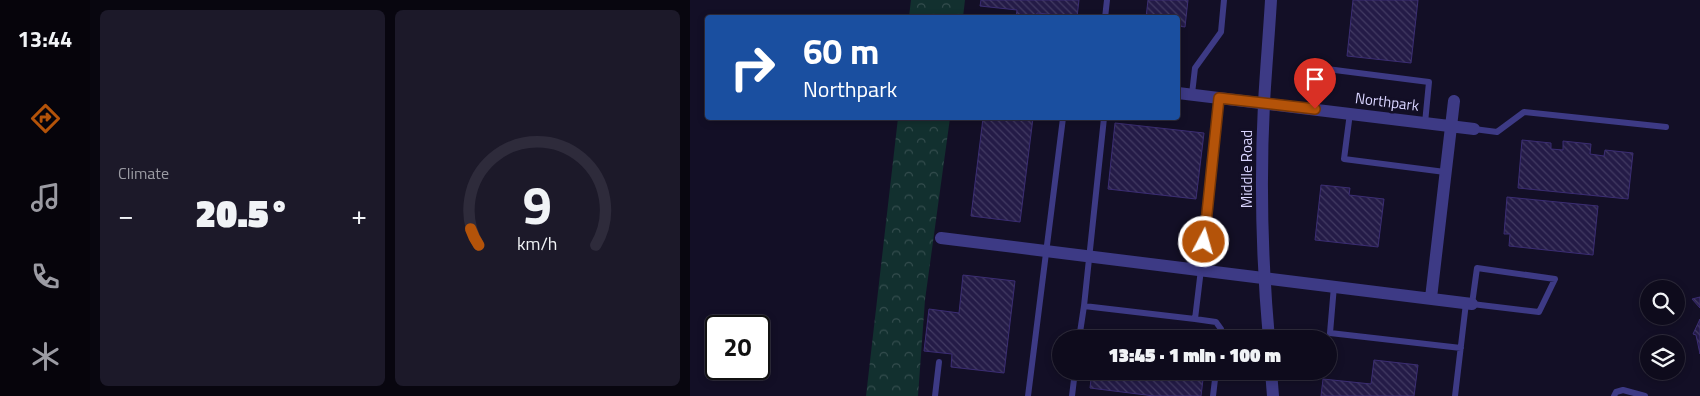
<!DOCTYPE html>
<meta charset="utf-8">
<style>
body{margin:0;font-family:"Titillium Web",sans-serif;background:#1c1929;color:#f1f3f6;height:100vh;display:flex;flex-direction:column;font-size:19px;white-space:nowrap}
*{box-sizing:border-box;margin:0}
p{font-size:16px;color:#9b9ba3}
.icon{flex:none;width:28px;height:28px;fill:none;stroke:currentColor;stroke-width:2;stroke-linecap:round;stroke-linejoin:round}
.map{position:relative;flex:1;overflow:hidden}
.drawer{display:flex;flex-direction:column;gap:10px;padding:10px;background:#08060f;width:600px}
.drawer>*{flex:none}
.hud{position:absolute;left:15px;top:15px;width:475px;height:105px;border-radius:5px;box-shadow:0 2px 8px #0003,0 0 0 1px #2e2b3b;background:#1a4fa0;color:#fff;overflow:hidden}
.tools{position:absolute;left:950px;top:280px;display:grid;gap:10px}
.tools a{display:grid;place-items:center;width:45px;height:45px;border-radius:50%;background:#0e0b1c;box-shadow:0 2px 8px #0003,0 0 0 1px #2e2b3b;font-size:25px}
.speed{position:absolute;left:15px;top:315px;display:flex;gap:10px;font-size:25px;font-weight:700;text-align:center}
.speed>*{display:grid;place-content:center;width:65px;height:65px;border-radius:50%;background:#0e0b1c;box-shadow:0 2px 8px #0003,0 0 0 1px #2e2b3b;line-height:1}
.speed .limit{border:2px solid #111;border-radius:8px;background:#fff;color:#111}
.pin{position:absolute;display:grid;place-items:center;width:42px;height:42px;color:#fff;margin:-51px -21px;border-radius:50% 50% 50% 0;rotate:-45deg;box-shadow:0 0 5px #0007}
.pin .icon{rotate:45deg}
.me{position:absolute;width:55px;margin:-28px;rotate:6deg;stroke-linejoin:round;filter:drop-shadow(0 0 4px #0008)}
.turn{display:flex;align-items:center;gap:18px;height:105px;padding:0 15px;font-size:22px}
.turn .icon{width:65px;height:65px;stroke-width:2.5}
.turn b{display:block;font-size:35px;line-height:42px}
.big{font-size:38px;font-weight:800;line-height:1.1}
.drawer .tile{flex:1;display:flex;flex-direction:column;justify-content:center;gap:8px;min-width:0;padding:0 18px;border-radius:8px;background:#1c1929}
.drawer .dial{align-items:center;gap:0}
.dial svg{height:130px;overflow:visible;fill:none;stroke:#2e2b3b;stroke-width:7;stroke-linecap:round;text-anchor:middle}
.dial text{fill:#f1f3f6;stroke:none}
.heat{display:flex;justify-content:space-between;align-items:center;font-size:28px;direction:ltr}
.drawer .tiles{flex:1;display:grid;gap:10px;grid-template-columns:repeat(2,1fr)}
.trip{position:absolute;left:362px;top:330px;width:285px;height:50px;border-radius:25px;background:#0e0b1c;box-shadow:0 2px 8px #0003,0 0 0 1px #2e2b3b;font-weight:800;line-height:50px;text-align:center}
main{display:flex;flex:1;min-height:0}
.menu{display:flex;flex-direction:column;width:90px;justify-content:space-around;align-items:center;background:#06040b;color:#9b9ba3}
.menu .icon{width:35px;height:35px}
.menu .selected{color:#b45309}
.menu b{font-size:22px;color:#f1f3f6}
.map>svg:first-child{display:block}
</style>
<main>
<nav class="menu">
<b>13:44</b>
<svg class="icon selected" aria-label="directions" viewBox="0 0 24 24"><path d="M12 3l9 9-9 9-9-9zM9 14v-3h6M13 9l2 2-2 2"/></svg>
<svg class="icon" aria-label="music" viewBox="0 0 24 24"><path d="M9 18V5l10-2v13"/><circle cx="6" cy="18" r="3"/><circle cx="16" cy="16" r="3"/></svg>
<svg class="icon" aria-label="phone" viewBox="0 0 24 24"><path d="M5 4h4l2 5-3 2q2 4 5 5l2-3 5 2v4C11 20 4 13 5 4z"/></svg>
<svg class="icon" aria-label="climate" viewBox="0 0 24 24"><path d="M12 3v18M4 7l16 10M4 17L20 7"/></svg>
</nav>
<section class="drawer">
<div class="tiles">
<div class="tile"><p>Climate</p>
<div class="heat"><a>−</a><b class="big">20.5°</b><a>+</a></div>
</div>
<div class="tile dial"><svg viewBox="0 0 100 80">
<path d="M14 69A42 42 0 1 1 86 69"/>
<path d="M14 69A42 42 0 0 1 9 59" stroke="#b45309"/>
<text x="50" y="56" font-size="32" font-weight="700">9</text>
<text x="50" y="72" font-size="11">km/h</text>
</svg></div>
</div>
</section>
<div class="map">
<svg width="1010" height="396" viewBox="0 0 1010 396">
<defs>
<pattern id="forest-crowns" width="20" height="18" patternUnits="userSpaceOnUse" patternTransform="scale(1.25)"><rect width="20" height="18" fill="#12302f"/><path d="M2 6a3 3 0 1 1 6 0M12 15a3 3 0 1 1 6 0" fill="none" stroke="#344d4e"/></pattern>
<pattern id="building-back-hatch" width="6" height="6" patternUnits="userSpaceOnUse" patternTransform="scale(1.25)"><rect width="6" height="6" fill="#241b47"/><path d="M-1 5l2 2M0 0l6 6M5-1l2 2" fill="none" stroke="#433b63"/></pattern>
</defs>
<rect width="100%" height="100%" fill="#130f26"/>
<path fill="url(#forest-crowns)" d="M 221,0 L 275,0 L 273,17 L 219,17 Z
M 208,118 L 260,118 L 235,300 L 228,396 L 176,396 Z"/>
<path fill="url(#building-back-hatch)" stroke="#3b2d73" d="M 291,0 L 389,0 L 387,17 L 347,13 L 346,18 L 326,18 L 327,10 L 290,6 Z
M 458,0 L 498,0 L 495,27 L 488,26 L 488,18 L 456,18 Z
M 663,0 L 728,0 L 721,63 L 657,56 Z
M 293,118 L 343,118 L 330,222 L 281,216 Z
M 425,123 L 514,133 L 506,199 L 418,189 Z
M 832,140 L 861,143 L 861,149 L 873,150 L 873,141 L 901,144 L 900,154 L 914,156 L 915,150 L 943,153 L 938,199 L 828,188 Z
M 631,185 L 660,188 L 659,195 L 694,199 L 688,247 L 625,240 Z
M 817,197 L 908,206 L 903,255 L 819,246 L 820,234 L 814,234 Z
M 273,275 L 325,281 L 314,373 L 261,367 L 262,354 L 234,351 L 239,309 L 269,313 Z
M 1010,297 L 1010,308 L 1002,299 Z
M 1010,319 L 1010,354 L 1006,335 L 1003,334 Z
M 406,336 L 428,339 L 406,339 Z
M 684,360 L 728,365 L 724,396 L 631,396 L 633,379 L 681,384 Z
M 402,371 L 514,371 L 511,396 L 464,396 L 400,388 Z"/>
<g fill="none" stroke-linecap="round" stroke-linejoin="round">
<path stroke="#3d3a85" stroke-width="6" d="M 415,18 L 417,0
M 502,94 L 505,68 L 531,32 L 534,0
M 529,97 L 516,228 L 505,319 L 526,322 L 531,329 L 530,339
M 625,109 L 629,68 L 739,82 L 735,123
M 660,113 L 654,159 L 755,172
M 784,129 L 807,132 L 834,112 L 976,127
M 787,268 L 865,279 L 849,312 L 782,304 Z
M 644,286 L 640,333 L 771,348
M 394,306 L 414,118
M 389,339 L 394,306 L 505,319
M 245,396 L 249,362
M 338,396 L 373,118
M 382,396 L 385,371
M 523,396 L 526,371
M 765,396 L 776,303
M 924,396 L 926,392 L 933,390 L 955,396"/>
<path stroke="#3d3a85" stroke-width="12" d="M 488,93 L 784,129
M 251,238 L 782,304
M 741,298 L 764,101"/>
<path stroke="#3d3a85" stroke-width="12" d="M 579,339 C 572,261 570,181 574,103 C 576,68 579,34 581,0
M 581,371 L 583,396"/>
</g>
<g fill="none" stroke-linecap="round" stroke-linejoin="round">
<g stroke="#753606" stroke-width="12">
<path id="route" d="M 514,242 L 529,98 L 625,109"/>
</g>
<use href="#route" stroke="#b45309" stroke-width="9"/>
</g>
<g text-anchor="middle" stroke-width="5" stroke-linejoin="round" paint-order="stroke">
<g font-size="15" fill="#d9d4ff" stroke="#130f26">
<text transform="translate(697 102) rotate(7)" y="5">Northpark</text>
<text transform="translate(557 169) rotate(-90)" y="5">Middle Road</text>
</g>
</g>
</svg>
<div class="tools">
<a><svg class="icon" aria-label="search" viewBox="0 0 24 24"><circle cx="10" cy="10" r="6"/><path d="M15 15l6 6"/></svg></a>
<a><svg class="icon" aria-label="layers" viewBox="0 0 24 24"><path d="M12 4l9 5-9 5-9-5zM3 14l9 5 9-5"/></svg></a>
</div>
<div class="speed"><div class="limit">20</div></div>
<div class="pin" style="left:625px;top:109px;background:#d93025"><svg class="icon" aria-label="arrive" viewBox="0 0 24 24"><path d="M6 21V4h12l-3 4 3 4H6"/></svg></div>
<svg class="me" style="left:514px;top:242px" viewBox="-20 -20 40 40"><circle r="17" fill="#b45309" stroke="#fff" stroke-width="3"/><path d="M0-11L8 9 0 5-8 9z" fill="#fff"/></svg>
<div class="trip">13:45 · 1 min · 100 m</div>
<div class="hud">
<div class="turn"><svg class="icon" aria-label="right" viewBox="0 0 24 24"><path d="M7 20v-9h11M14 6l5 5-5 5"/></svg><div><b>60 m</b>Northpark</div></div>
</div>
</div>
</main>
